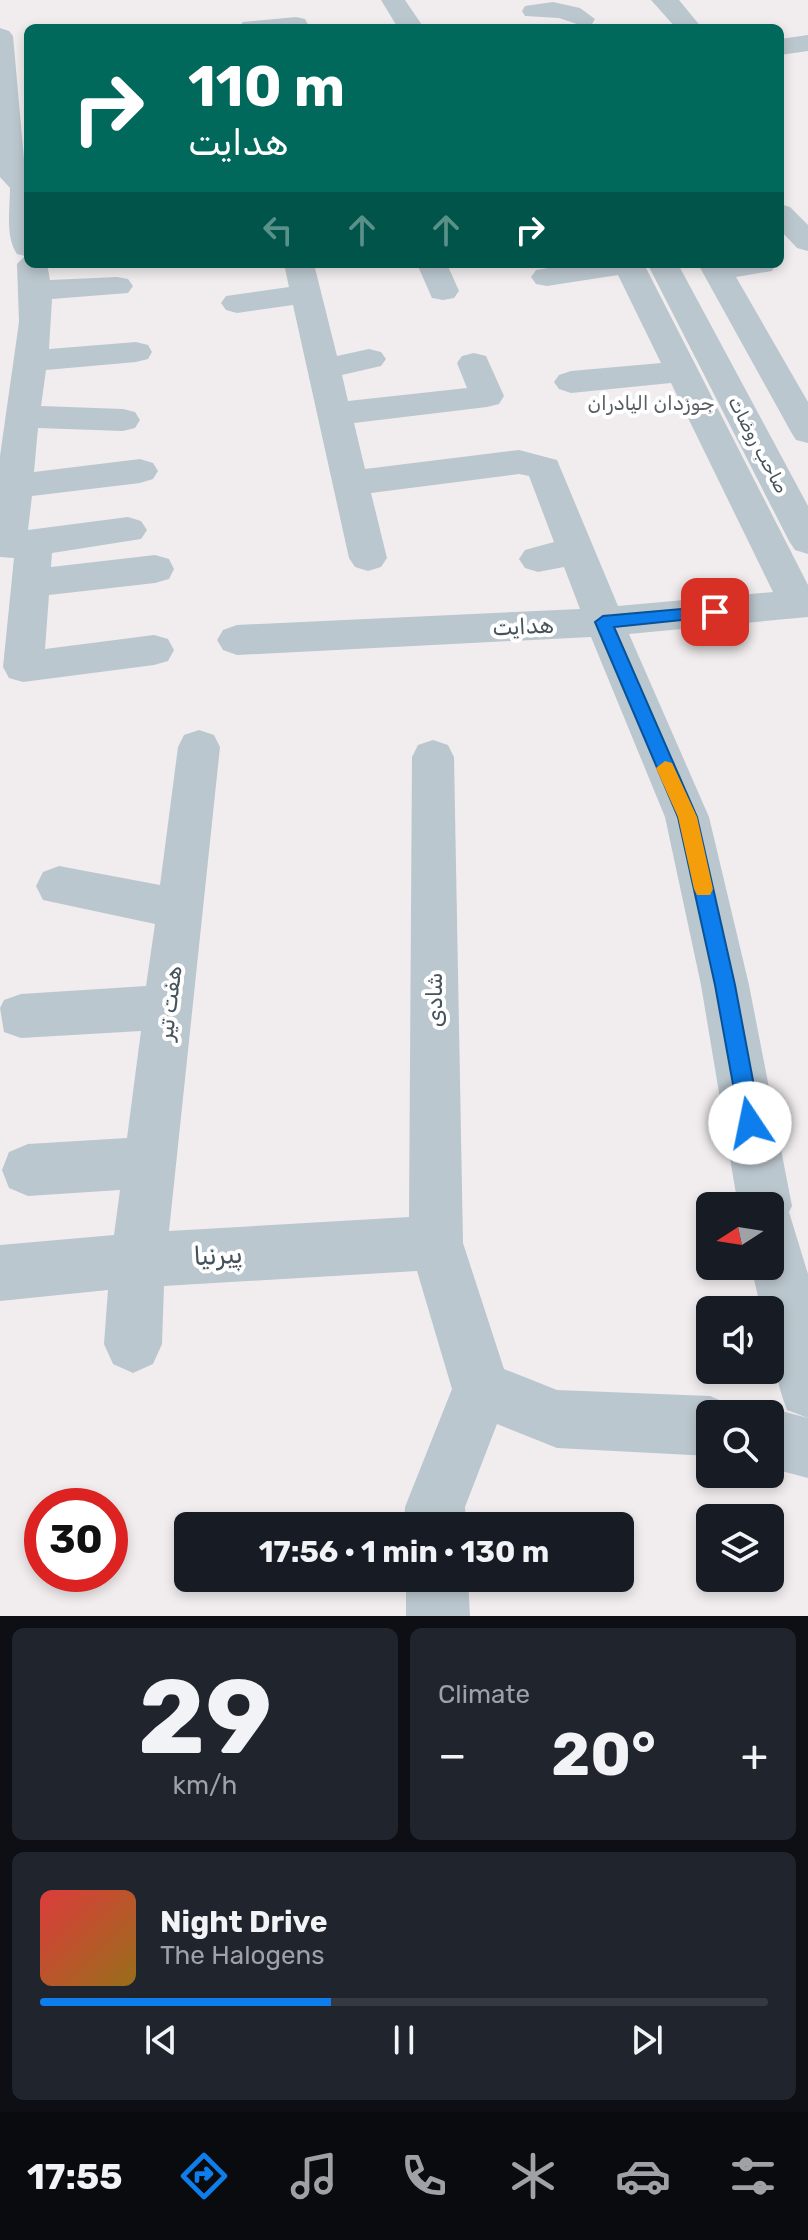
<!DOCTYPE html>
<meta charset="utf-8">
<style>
body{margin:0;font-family:Rubik,Vazirmatn,sans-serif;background:#20242c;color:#f1f3f6;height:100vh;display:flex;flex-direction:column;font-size:30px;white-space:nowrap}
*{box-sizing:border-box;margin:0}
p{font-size:26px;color:#9ea1a6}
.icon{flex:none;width:44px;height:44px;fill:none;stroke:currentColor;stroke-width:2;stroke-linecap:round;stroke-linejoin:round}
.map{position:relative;height:1616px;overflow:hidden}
.details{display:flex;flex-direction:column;gap:12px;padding:12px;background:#0d0f14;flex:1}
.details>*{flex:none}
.top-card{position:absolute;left:24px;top:24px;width:760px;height:244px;border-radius:12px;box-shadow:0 4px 12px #0003;background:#00695c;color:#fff;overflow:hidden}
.needle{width:52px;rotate:258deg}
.controls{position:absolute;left:696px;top:1192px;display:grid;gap:16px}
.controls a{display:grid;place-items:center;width:88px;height:88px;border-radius:12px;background:#171b24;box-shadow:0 4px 12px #0003;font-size:40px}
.speed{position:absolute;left:24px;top:1488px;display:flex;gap:16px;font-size:40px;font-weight:700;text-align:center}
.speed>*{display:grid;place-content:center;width:104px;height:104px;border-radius:50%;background:#171b24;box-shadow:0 4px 12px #0003;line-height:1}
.speed .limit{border:12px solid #d22;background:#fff;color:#111}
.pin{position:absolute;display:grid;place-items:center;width:68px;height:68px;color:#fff;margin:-34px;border-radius:16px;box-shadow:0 4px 12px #0006}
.me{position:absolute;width:88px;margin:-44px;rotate:349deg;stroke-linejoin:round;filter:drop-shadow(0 0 6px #0008)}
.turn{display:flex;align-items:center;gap:28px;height:168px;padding:0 32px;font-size:36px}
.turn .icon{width:104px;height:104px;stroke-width:2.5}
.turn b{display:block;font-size:56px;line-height:68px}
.lanes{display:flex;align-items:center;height:76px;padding:0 32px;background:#0003;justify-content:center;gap:40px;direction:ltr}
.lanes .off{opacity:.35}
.big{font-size:60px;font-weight:700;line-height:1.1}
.details .tile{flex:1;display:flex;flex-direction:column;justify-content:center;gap:12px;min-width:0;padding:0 28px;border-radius:12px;background:#20242c}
.details .dial{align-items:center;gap:0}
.dial b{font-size:104px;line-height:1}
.song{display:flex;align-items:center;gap:24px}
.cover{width:96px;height:96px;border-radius:12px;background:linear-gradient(135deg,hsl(0 70% 55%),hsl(40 70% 35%))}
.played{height:8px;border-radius:4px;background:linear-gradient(90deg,#0d7eeb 40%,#363941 40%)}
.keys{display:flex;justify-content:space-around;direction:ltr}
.heat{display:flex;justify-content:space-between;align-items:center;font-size:44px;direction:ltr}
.details .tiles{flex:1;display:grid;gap:12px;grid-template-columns:1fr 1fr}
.tile:last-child{grid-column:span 2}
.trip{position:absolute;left:174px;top:1512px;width:460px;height:80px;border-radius:12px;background:#171b24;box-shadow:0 4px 12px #0003;font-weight:700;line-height:80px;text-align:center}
.dock{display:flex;height:128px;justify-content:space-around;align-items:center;background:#090b0e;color:#9ea1a6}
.dock .icon{width:56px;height:56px}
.dock .on{color:#0d7eeb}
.dock b{font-size:36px;color:#f1f3f6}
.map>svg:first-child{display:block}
</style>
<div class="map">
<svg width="808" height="1616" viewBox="0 0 808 1616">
<rect width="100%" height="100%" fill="#f1edee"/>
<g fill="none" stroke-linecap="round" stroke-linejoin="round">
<path fill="#bbc7ce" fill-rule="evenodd" d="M 381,0 L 405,0 L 424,28 L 398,28 Z
M 651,0 L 679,0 L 702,28 L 676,28 Z
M 553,2 L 580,8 L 595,19 L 592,24 L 583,26 L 559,18 L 525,16 L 522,11 L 525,6 Z
M 296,17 L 305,19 L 310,28 L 239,27 L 243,22 Z
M 0,28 L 9,31 L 13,36 L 25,170 L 28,173 L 28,264 L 47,264 L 50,280 L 117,277 L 128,279 L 133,286 L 128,293 L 52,299 L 49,349 L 136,342 L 148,345 L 152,352 L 148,359 L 136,362 L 46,370 L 41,406 L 123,409 L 135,412 L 140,420 L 135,428 L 123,431 L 38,428 L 34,472 L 140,459 L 153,463 L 158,471 L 153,479 L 140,483 L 32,496 L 28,530 L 128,517 L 141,521 L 147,530 L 141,539 L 52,553 L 51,567 L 155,555 L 169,559 L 174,569 L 169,579 L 155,583 L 49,595 L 45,649 L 154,635 L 168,639 L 174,650 L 168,661 L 154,665 L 23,682 L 9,678 L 3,667 L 14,558 L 0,557 L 0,456 L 19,322 L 17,264 L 25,256 L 17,254 C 5,237 10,209 10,188 L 0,177 Z
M 808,35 L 808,51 L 780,55 L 780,39 Z
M 780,204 L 790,207 L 808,225 L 808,251 L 797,248 L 780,230 Z
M 284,264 L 314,264 L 337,356 L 369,349 L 381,352 L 386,359 L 381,366 L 342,375 L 348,401 L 467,388 L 457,363 L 462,356 L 474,353 L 486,356 L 504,396 L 499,404 L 487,407 L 354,423 L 365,469 L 519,450 L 557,460 L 618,606 L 773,592 L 671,383 L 571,393 L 559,389 L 554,382 L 559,375 L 571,371 L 661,363 L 618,275 L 547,286 L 536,284 L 531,277 L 536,270 L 571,264 L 678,264 L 808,506 L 808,554 L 795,550 L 789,541 L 648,265 L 646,268 L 808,585 L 808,617 L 629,634 L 709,817 L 749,985 L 792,1206 L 789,1212 L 808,1274 L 808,1418 L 787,1410 C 774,1376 770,1346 770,1310 L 761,1310 L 751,1266 L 770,1266 L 770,1206 L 738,1206 L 701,985 L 665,817 L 591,637 L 237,655 L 223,650 L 217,640 L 223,630 L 237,625 L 580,609 L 564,567 L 538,572 L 525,568 L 519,559 L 525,550 L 554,542 L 529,476 L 519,474 L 371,493 L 387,558 L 381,567 L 368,571 L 355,567 L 349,558 L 293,305 L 237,313 L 226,310 L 221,303 L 226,296 L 289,287 Z
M 417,264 L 447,264 L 459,291 L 454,298 L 443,300 L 432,298 Z
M 698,264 L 776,264 L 772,271 L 736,277 L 808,402 L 808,443 L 796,440 L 791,432 Z
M 199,730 L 214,735 L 220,747 L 169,1231 L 409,1217 L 412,757 L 418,745 L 433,740 L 448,745 L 454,757 L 463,1243 L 504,1369 L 557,1390 L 710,1396 L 731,1405 L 735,1414 L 710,1414 L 710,1456 L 557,1448 L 497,1424 L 465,1507 L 466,1526 L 404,1526 L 405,1507 L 452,1389 L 417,1271 L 164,1286 L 162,1344 L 153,1364 L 133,1373 L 113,1364 L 104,1344 L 108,1290 L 0,1301 L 0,1245 L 114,1235 L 120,1190 L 28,1196 L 9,1188 L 2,1170 L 9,1152 L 28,1144 L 127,1138 L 141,1031 L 21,1038 L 4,1032 L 0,1008 L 4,1000 L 21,994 L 146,986 L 155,924 L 43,900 L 36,886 L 43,872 L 59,866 L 160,885 L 178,747 L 184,735 Z
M 770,1408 L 808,1418 L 808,1478 L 770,1468 L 770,1414 L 756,1414 Z
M 406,1578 L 468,1578 L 470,1616 L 406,1616 Z"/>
</g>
<path fill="#0d7eeb" stroke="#085299" stroke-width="2" d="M 715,606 L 723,612 L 720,616 L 614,627 L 697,817 L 735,985 L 761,1123 L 758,1130 L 750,1133 L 743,1130 L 740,1123 L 715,985 L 678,817 L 595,622 L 603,616 Z"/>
<path fill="#f59e0b" d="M 665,761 L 672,763 L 697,817 L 713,889 L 710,895 L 697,895 L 694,889 L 678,817 L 656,768 Z"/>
<g text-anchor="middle" stroke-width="8" stroke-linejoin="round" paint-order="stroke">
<g font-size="18" fill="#45535c" stroke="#fff">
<text transform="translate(758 445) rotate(62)" y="6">صاحب روضات</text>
</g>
<g font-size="20" fill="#5a5f63" stroke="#fff">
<text x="651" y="410">جوزدان الیادران</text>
</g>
<g font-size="22" fill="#45535c" stroke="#fff">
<text transform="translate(523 626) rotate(-3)" y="8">هدایت</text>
<text transform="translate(434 1000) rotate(-90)" y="8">شادی</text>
<text transform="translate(169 1003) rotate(-83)" y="8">هفت تیر</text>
</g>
<g font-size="26" fill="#45535c" stroke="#fff">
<text transform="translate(218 1255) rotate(-3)" y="9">پیرنیا</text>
</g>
</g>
</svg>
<div class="controls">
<a><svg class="needle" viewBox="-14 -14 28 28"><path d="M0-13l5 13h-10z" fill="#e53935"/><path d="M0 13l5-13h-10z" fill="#9ea1a6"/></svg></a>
<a><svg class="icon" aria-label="sound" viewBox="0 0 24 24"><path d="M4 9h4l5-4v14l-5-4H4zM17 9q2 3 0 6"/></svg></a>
<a><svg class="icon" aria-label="search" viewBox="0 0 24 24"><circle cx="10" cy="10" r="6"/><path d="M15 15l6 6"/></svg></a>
<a><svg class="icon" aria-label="layers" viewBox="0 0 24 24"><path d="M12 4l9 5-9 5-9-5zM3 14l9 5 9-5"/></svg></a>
</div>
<div class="speed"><div class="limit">30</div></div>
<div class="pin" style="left:715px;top:612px;background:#d93025"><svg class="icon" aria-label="arrive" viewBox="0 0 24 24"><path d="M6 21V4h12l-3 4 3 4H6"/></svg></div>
<svg class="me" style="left:750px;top:1123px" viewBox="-20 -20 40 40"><circle r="19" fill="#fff"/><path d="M0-13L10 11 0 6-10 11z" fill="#0d7eeb"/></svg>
<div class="trip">17:56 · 1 min · 130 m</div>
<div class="top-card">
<div class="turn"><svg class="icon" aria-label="right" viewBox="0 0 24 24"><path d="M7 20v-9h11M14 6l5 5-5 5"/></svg><div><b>110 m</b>هدایت</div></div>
<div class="lanes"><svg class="icon off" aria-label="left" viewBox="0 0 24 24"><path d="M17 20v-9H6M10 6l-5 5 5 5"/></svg><svg class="icon off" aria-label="ahead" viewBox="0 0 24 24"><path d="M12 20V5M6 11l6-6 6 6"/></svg><svg class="icon off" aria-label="ahead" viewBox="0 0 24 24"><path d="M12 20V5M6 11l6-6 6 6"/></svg><svg class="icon" aria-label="right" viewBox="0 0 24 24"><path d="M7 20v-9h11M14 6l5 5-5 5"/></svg></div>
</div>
</div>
<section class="details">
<div class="tiles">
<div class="tile dial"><b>29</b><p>km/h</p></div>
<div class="tile"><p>Climate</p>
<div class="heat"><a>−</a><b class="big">20°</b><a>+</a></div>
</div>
<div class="tile">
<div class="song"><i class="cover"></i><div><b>Night Drive</b><p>The Halogens</p></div></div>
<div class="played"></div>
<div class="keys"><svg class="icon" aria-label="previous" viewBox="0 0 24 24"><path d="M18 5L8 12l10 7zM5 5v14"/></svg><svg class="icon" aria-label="pause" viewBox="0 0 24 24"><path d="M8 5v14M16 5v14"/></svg><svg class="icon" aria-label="next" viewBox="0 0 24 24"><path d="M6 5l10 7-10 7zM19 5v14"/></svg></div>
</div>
</div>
</section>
<nav class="dock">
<b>17:55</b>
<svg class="icon on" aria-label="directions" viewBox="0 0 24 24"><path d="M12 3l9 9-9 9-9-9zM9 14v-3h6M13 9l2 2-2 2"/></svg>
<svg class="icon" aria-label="music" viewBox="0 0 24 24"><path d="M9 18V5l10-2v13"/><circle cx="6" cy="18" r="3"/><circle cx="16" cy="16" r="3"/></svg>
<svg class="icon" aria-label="phone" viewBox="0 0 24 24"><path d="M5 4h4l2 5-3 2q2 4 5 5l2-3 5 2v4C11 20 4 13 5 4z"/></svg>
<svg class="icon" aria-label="climate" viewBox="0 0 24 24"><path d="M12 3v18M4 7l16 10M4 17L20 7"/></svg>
<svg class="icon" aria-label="car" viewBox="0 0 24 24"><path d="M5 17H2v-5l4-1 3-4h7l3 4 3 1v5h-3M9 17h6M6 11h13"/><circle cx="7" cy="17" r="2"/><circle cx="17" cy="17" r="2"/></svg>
<svg class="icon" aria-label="filters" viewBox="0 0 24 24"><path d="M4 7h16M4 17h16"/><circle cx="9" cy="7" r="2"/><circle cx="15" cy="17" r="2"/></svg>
</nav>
